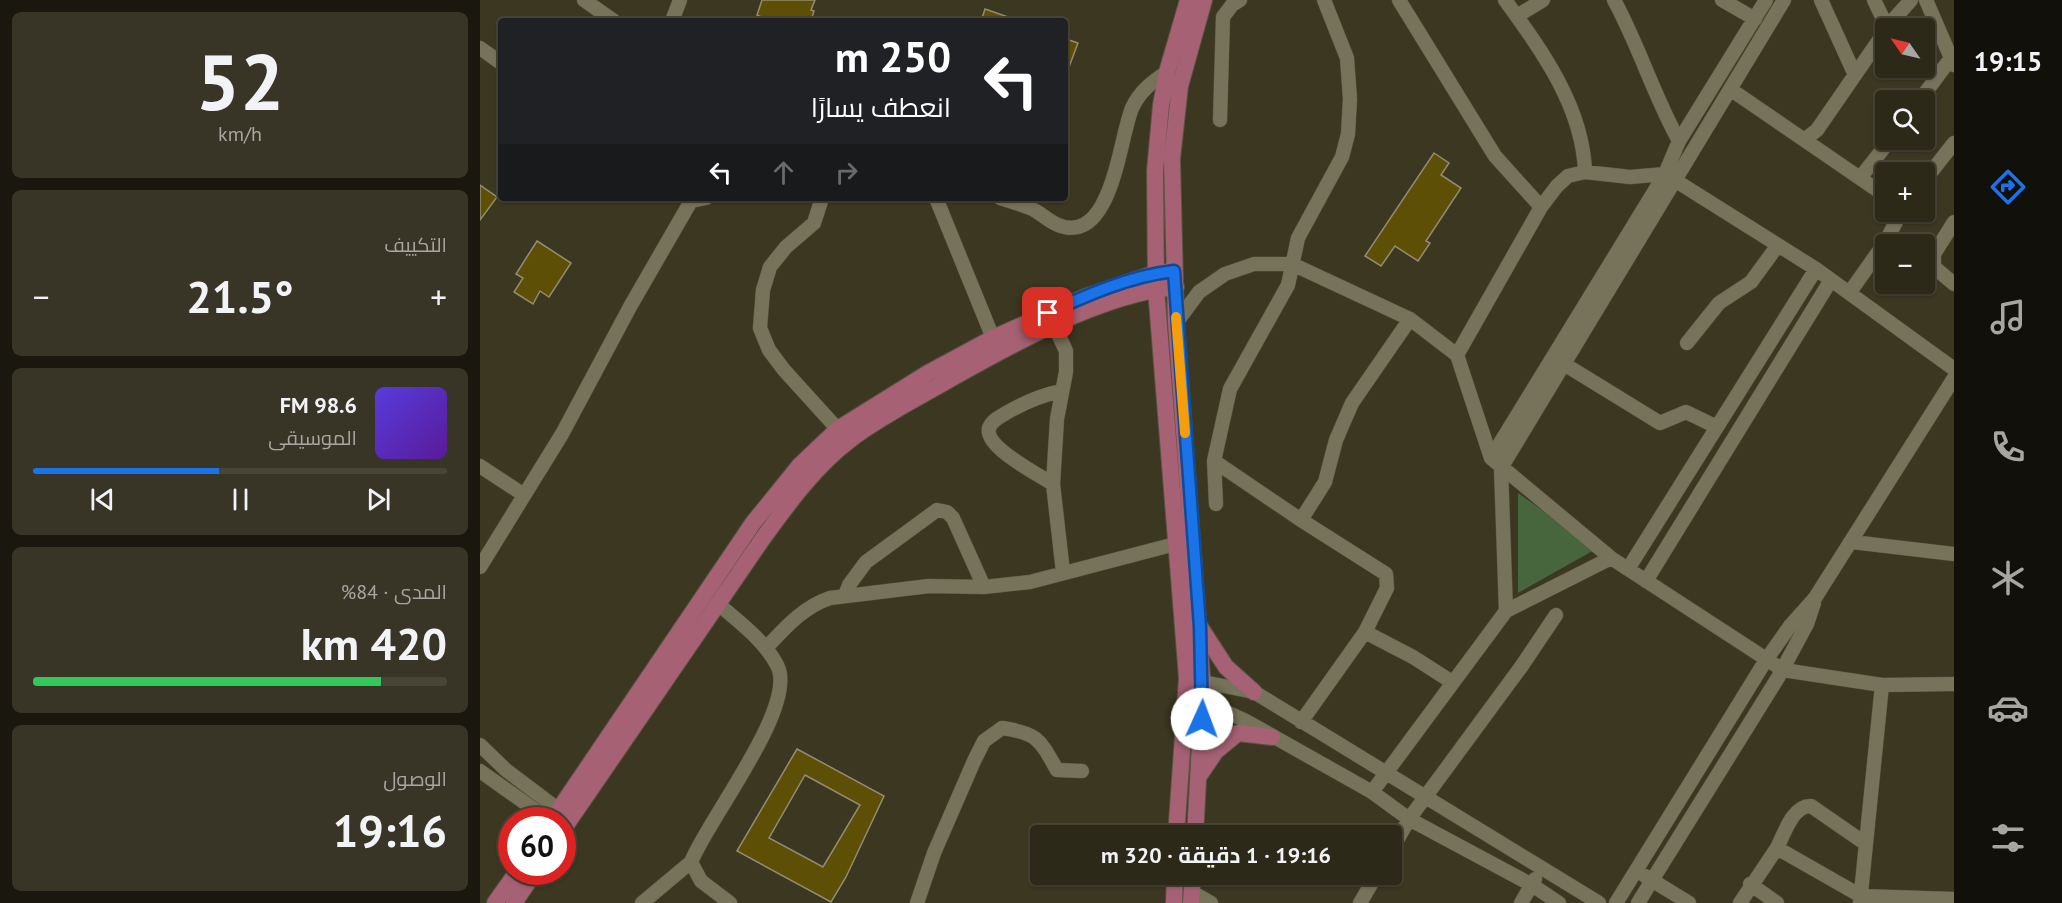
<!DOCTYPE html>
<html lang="ar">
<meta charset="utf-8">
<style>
body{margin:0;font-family:"PT Sans",Cairo,sans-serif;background:#393526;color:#f1f3f6;direction:rtl;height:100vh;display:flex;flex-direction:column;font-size:22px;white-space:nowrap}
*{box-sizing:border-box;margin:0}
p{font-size:20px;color:#a7a6a2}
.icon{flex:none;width:33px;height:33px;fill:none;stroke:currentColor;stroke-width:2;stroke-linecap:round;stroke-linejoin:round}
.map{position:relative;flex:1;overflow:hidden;direction:ltr}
.sheet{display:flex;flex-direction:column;gap:12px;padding:12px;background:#19170e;width:480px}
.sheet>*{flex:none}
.guide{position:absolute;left:18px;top:18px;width:570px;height:183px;border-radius:6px;box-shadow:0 2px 4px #0004,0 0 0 2px #484538;direction:rtl;background:#202124;color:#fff;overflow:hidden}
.needle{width:39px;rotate:304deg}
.fabs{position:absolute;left:1395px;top:18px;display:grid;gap:12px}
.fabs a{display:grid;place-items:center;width:60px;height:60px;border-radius:6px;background:#2d2919;box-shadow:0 2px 4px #0004,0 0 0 2px #484538;font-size:30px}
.speed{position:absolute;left:18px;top:807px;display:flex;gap:12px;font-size:30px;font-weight:700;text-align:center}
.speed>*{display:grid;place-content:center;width:78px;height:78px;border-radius:50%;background:#2d2919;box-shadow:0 2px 4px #0004,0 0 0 2px #484538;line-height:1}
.speed .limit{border:9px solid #d22;background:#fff;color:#111}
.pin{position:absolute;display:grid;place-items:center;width:51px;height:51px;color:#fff;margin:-26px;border-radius:12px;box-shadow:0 3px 9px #0006}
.me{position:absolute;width:66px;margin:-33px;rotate:2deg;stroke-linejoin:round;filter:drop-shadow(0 0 4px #0008)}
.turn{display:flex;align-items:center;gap:21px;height:126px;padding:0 18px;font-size:27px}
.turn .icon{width:78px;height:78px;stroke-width:2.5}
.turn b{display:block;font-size:42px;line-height:51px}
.lanes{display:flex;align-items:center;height:57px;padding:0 18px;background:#0003;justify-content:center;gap:30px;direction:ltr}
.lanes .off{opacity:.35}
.big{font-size:45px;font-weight:700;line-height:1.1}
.sheet .tile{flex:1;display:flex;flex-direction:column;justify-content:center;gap:9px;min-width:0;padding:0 21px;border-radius:9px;background:#393526}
.sheet .dial{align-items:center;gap:0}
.dial b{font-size:78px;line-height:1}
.song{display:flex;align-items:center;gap:18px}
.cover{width:72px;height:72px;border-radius:9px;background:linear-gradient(135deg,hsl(250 70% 55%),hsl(270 70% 35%))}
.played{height:6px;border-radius:3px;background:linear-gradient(90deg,#1a73e8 45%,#484538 45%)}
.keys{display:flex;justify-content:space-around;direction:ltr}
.heat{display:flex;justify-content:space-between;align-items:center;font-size:33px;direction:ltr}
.charge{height:9px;border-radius:4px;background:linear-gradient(90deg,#34c759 84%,#484538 0)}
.trip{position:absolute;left:550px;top:825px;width:372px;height:60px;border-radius:6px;background:#2d2919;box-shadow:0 2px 4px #0004,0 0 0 2px #484538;font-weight:700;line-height:60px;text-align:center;direction:rtl}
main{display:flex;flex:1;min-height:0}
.tabs{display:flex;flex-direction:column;width:108px;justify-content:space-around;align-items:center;background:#12100a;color:#a7a6a2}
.tabs .icon{width:42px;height:42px}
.tabs .selected{color:#1a73e8}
.tabs b{font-size:27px;color:#f1f3f6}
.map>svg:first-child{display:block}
</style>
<main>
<nav class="tabs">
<b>19:15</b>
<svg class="icon selected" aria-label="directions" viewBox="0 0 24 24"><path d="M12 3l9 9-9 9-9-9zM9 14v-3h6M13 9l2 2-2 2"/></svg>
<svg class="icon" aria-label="music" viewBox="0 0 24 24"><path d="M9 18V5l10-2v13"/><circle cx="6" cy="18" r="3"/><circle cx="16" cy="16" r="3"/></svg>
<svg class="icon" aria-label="phone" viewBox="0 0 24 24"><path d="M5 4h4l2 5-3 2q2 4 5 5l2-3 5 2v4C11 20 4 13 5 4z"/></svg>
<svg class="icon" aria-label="climate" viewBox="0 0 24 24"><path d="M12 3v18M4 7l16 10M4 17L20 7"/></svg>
<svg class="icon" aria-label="car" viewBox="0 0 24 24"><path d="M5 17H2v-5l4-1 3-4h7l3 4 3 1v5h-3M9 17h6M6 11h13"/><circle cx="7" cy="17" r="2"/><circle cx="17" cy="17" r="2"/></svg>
<svg class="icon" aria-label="filters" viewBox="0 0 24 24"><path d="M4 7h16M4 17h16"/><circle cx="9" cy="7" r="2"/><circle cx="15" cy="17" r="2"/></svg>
</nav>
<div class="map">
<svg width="1474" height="903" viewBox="0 0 1474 903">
<rect width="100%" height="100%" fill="#3c3721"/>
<path fill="#48663e" d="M 1038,493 L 1116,549 L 1038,593 Z"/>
<path fill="#5d4f05" stroke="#928c74" stroke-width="1.5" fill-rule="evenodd" d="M 282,0 L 335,0 L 331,10 L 334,11 L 331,21 L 283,21 L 284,18 L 277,15 Z
M 505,9 L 534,19 L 534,21 L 501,21 Z
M 589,40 L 598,43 L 586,75 L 585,52 Z
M 954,153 L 969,163 L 961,175 L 981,188 L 946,241 L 950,243 L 938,261 L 915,246 L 901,266 L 885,256 Z
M 0,185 L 17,197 L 0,220 Z
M 57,241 L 91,263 L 69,297 L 60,291 L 53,304 L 34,292 L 43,278 L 36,274 Z
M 317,749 L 404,796 L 366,877 L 351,902 L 257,851 ZM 325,775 L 380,805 L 343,867 L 289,838 Z"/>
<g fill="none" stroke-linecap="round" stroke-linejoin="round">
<g stroke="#575340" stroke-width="15">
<path id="minor" d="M 104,0 L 134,21
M 919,0 L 1015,156 L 1061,207
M 1025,0 C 1062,51 1103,107 1105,172
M 1134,0 C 1159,46 1174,96 1199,141
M 1242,0 L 1275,19
M 1341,0 L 1375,75
M 1394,0 L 1407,27
M 1446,0 L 1474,65
M 1037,16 L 1063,0
M 192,21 L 200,0
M 1406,28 L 1431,0
M 0,48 L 21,63
M 1250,89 L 1406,196
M 1440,100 L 1471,58
M 740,120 L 743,17 L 752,5 L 760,0
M 1324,140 L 1337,130 L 1406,30
M 1380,178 L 1410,140
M 1444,181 L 1474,143
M 342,198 L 334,223 L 306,247 L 290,267 L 283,290 L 280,328 L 289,350 L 304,370 L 363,435
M 456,198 L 513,338
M 520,198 C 530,201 540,204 550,208 C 560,212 568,221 578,225 C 632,246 639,140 652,108 C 660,91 672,82 687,72
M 211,201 L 226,198
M 1474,222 L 1454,254 L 1454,267 L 1474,284
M 1370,292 L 1406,241 L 1421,212
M 696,323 L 719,292 L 745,274 L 774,264 L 812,264 L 930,319 L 977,355
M 574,325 L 586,351 L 586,372 L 577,419 L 573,484 L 583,572
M 1207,343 L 1239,303 L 1271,282 L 1298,245
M 1084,364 L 1180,423 L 1206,412 L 1237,427
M 1011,458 L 1185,174 L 1199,141 L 1286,0
M 734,461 L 821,520 L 906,574 L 907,588 L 885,632 L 821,722
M 0,466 L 44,495
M 573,484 C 559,475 504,447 509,428 C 512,420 520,417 526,413 C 545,402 561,395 582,391
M 736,504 L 734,461 L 750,389 L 808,285 L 818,238 L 862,157 L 868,134 L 870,99 L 867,58 L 844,0
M 821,520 L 845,482 L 856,440 L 872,403 L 930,319
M 1372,542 L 1474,554
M 1131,558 L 1303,670 L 1402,685 L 1474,684
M 0,567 L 82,434 L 151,305 L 211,201 L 207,198
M 1148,569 L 1336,269
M 1166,581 L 1351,280
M 365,595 L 369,585 L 386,562 L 457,510 L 467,512 L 473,518 L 504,587
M 237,603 C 258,621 284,640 297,665 C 319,705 228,819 211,862 L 221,881 L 250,903
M 1026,611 L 1021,468 L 1304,0
M 885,632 L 933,657 L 972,682
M 286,648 C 305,628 323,607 350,598 L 449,586 L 504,587 L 550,582 L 699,543
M 713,680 L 774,692 L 1119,903
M 714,697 L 766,721 L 892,792 L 929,819 L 1052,885 L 1079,903
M 0,745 L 26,770 L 87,816
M 0,771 L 69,820
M 892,792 L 1026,611 L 1131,558 L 1011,458 L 977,355 L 1061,207 L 1077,186 L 1088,176 L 1105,172 L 1150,177 L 1185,174 L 1336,269 L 1474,369
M 1297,848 C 1304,834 1313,805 1331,806 L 1386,844
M 912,849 L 929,819 L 1041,667 L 1076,615
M 1165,876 L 1209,903
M 1270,884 L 1297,903
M 712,892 L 731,903
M 162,903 L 211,862
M 437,903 L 454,853 L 494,761 L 504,741 L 522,728 C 558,733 560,740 577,770 L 602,771
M 880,903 L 897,874
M 1041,903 L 1055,879
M 1136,903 L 1286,660 L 1310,626 L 1335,598 L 1474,378
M 1158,903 L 1299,676 L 1327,624 L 1334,603
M 1260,903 L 1297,848 L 1381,896 L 1474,899
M 1380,903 L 1402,685"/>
</g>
<g stroke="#575340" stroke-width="18">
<path id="major" d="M 720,627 L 746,667 L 774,692
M 719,776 L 736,751 L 758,733 L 792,737
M 72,820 L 273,523 L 320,465 L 358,429 L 448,373 L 513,338 L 605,297 L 676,273 L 694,271
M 82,831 L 281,541 C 307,505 335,466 371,439 C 400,417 434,400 465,382 C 531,345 620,294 696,287
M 696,836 L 707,678 L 676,289 L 675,171 L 681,105 L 687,72 L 708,0
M 715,836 L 723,690 L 696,323 L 692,159 L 700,86 L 724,0
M 15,903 L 37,872
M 34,903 L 55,872
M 694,903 L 695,874
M 711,903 L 713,874"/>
</g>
<use href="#minor" stroke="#77725a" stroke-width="14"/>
<use href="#major" stroke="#a66174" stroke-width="16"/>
</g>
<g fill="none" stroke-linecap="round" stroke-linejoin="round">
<g stroke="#114b97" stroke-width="15">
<path id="route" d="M 568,313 C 607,295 650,276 694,271 L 720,627 L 722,719"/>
</g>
<use href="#route" stroke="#1a73e8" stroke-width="10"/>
<path stroke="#f59e0b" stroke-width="10" d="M 696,317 L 705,433"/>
</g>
</svg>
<div class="fabs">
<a><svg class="needle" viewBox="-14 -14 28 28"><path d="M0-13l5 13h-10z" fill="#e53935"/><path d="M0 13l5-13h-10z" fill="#a7a6a2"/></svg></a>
<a><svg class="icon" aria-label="search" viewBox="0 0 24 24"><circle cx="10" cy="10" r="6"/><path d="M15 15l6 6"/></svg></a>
<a>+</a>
<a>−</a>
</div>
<div class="speed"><div class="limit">60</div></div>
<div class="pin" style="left:568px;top:313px;background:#d93025"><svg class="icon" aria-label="arrive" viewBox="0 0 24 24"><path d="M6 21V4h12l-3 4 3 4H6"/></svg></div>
<svg class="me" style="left:722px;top:719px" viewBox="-20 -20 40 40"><circle r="19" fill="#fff"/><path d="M0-13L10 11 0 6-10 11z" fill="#1a73e8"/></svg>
<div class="trip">19:16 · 1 دقيقة · 320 m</div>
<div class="guide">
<div class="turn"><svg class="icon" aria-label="left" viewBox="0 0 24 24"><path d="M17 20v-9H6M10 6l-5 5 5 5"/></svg><div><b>250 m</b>انعطف يسارًا</div></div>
<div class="lanes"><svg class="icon" aria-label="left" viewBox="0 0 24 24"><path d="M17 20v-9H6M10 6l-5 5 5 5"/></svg><svg class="icon off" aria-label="ahead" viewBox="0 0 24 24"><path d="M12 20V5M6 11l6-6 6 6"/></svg><svg class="icon off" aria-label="right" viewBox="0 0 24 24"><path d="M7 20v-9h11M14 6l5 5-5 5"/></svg></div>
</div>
</div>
<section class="sheet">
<div class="tile dial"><b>52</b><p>km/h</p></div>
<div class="tile"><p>التكييف</p>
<div class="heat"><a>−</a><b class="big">21.5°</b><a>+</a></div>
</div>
<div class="tile">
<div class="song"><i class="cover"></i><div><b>98.6 FM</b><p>الموسيقى</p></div></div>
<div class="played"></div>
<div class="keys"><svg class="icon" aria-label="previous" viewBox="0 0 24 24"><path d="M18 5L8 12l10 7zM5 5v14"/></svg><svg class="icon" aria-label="pause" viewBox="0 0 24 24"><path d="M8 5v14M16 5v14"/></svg><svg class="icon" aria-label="next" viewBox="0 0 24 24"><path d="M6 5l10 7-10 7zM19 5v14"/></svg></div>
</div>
<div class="tile"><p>المدى · 84%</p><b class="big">420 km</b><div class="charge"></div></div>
<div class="tile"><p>الوصول</p><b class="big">19:16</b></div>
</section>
</main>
